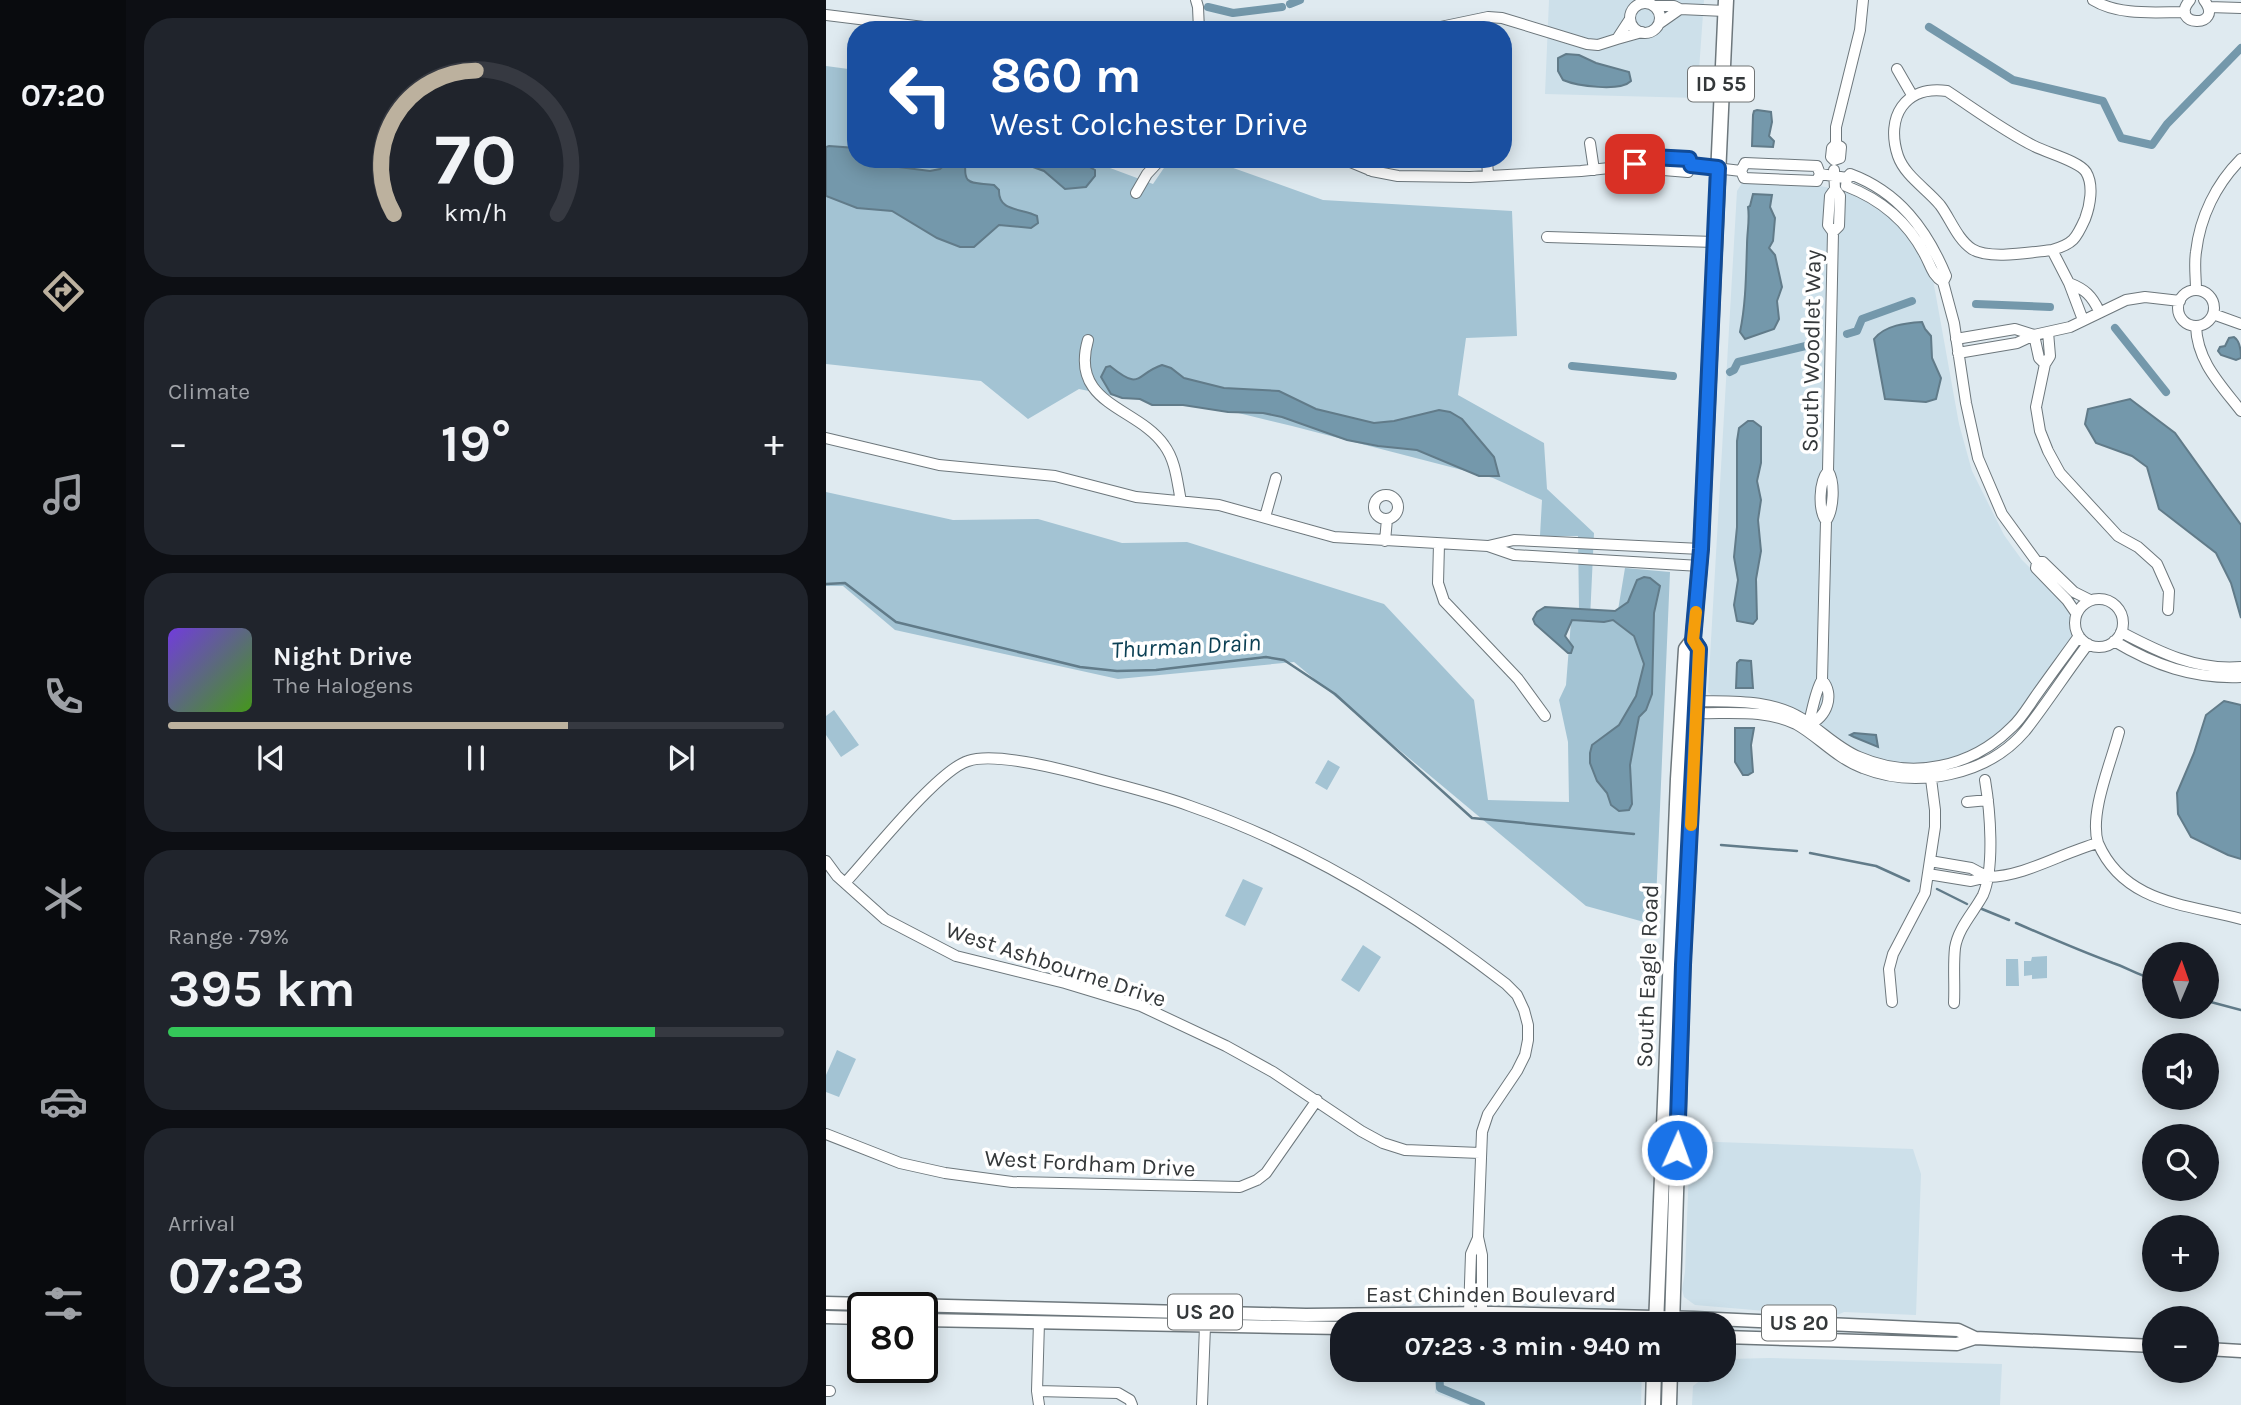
<!DOCTYPE html>
<meta charset="utf-8">
<style>
body{margin:0;font-family:Karla,sans-serif;background:#20242c;color:#f1f3f6;height:100vh;display:flex;flex-direction:column;font-size:26px;white-space:nowrap}
*{box-sizing:border-box;margin:0}
p{font-size:23px;color:#9ea1a6}
.icon{flex:none;width:38px;height:38px;fill:none;stroke:currentColor;stroke-width:2;stroke-linecap:round;stroke-linejoin:round}
.map{position:relative;flex:1;overflow:hidden}
.side{display:flex;flex-direction:column;gap:18px;padding:18px;background:#0d0f14;width:700px}
.side>*{flex:none}
.top-card{position:absolute;left:21px;top:21px;width:665px;height:147px;border-radius:28px;box-shadow:0 4px 18px #0003;background:#1a4fa0;color:#fff;overflow:hidden}
.needle{width:46px;rotate:2deg}
.controls{position:absolute;left:1316px;top:942px;display:grid;gap:14px}
.controls a{display:grid;place-items:center;width:77px;height:77px;border-radius:50%;background:#171b24;box-shadow:0 4px 18px #0003;font-size:35px}
.speed{position:absolute;left:21px;top:1292px;display:flex;gap:14px;font-size:35px;font-weight:700;text-align:center}
.speed>*{display:grid;place-content:center;width:91px;height:91px;border-radius:50%;background:#171b24;box-shadow:0 4px 18px #0003;line-height:1}
.speed .limit{border:4px solid #111;border-radius:10px;background:#fff;color:#111}
.pin{position:absolute;display:grid;place-items:center;width:60px;height:60px;color:#fff;margin:-30px;border-radius:14px;box-shadow:0 4px 10px #0006}
.me{position:absolute;width:77px;margin:-38px;rotate:2deg;stroke-linejoin:round;filter:drop-shadow(0 0 5px #0008)}
.turn{display:flex;align-items:center;gap:24px;height:147px;padding:0 28px;font-size:32px}
.turn .icon{width:91px;height:91px;stroke-width:2.5}
.turn b{display:block;font-size:49px;line-height:60px}
.big{font-size:52px;font-weight:700;line-height:1.1}
.side .widget{flex:1;display:flex;flex-direction:column;justify-content:center;gap:10px;min-width:0;padding:0 24px;border-radius:28px;background:#20242c}
.side .dial{align-items:center;gap:0}
.dial svg{height:182px;overflow:visible;fill:none;stroke:#363941;stroke-width:7;stroke-linecap:round;text-anchor:middle}
.dial text{fill:#f1f3f6;stroke:none}
.song{display:flex;align-items:center;gap:21px}
.cover{width:84px;height:84px;border-radius:10px;background:linear-gradient(135deg,hsl(260 70% 55%),hsl(100 70% 35%))}
.played{height:7px;border-radius:4px;background:linear-gradient(90deg,#bcb19e 65%,#363941 65%)}
.keys{display:flex;justify-content:space-around;direction:ltr}
.heat{display:flex;justify-content:space-between;align-items:center;font-size:38px;direction:ltr}
.charge{height:10px;border-radius:5px;background:linear-gradient(90deg,#34c759 79%,#363941 0)}
.trip{position:absolute;left:504px;top:1312px;width:406px;height:70px;border-radius:28px;background:#171b24;box-shadow:0 4px 18px #0003;font-weight:700;line-height:70px;text-align:center}
main{display:flex;flex:1;min-height:0}
.menu{display:flex;flex-direction:column;width:126px;justify-content:space-around;align-items:center;background:#090b0e;color:#9ea1a6}
.menu .icon{width:49px;height:49px}
.menu .selected{color:#bcb19e}
.menu b{font-size:32px;color:#f1f3f6}
.map>svg:first-child{display:block}
</style>
<main>
<nav class="menu">
<b>07:20</b>
<svg class="icon selected" aria-label="directions" viewBox="0 0 24 24"><path d="M12 3l9 9-9 9-9-9zM9 14v-3h6M13 9l2 2-2 2"/></svg>
<svg class="icon" aria-label="music" viewBox="0 0 24 24"><path d="M9 18V5l10-2v13"/><circle cx="6" cy="18" r="3"/><circle cx="16" cy="16" r="3"/></svg>
<svg class="icon" aria-label="phone" viewBox="0 0 24 24"><path d="M5 4h4l2 5-3 2q2 4 5 5l2-3 5 2v4C11 20 4 13 5 4z"/></svg>
<svg class="icon" aria-label="climate" viewBox="0 0 24 24"><path d="M12 3v18M4 7l16 10M4 17L20 7"/></svg>
<svg class="icon" aria-label="car" viewBox="0 0 24 24"><path d="M5 17H2v-5l4-1 3-4h7l3 4 3 1v5h-3M9 17h6M6 11h13"/><circle cx="7" cy="17" r="2"/><circle cx="17" cy="17" r="2"/></svg>
<svg class="icon" aria-label="filters" viewBox="0 0 24 24"><path d="M4 7h16M4 17h16"/><circle cx="9" cy="7" r="2"/><circle cx="15" cy="17" r="2"/></svg>
</nav>
<section class="side">
<div class="widget dial"><svg viewBox="0 0 100 80">
<path d="M14 69A42 42 0 1 1 86 69"/>
<path d="M14 69A42 42 0 0 1 50 6" stroke="#bcb19e"/>
<text x="50" y="56" font-size="32" font-weight="700">70</text>
<text x="50" y="72" font-size="11">km/h</text>
</svg></div>
<div class="widget"><p>Climate</p>
<div class="heat"><a>−</a><b class="big">19°</b><a>+</a></div>
</div>
<div class="widget">
<div class="song"><i class="cover"></i><div><b>Night Drive</b><p>The Halogens</p></div></div>
<div class="played"></div>
<div class="keys"><svg class="icon" aria-label="previous" viewBox="0 0 24 24"><path d="M18 5L8 12l10 7zM5 5v14"/></svg><svg class="icon" aria-label="pause" viewBox="0 0 24 24"><path d="M8 5v14M16 5v14"/></svg><svg class="icon" aria-label="next" viewBox="0 0 24 24"><path d="M6 5l10 7-10 7zM19 5v14"/></svg></div>
</div>
<div class="widget"><p>Range · 79%</p><b class="big">395 km</b><div class="charge"></div></div>
<div class="widget"><p>Arrival</p><b class="big">07:23</b></div>
</section>
<div class="map">
<svg width="1415" height="1405" viewBox="0 0 1415 1405">
<rect width="100%" height="100%" fill="#dfeaf0"/>
<path fill="#cde0ea" d="M 723,0 L 878,0 L 871,98 L 719,94 Z
M 916,183 L 994,186 L 1031,193 L 1071,220 L 1090,244 L 1106,274 L 1133,424 L 1146,471 L 1178,535 L 1196,560 L 1238,601 L 1244,611 L 1246,633 L 1243,646 L 1190,717 L 1172,735 L 1155,747 L 1131,758 L 1091,764 L 1070,763 L 1046,757 L 1027,748 L 976,712 L 960,705 L 941,700 L 887,697 L 882,692 L 911,191 Z
M 864,1141 L 1087,1149 L 1095,1174 L 1090,1315 L 1018,1312 L 1009,1316 L 951,1312 L 869,1305 L 858,1297 L 856,1289 L 859,1272 Z
M 943,1358 L 1176,1364 L 1174,1405 L 866,1405 L 867,1386 L 888,1370 L 898,1370 L 898,1363 L 904,1359 Z
M 610,1370 L 816,1370 L 815,1405 L 642,1405 L 609,1393 Z"/>
<path fill="#a3c3d3" d="M 0,66 L 30,70 L 30,159 L 216,159 L 224,163 L 260,159 L 327,184 L 344,159 L 382,159 L 497,200 L 686,211 L 691,336 L 640,338 L 632,395 L 718,443 L 721,489 L 768,533 L 764,619 L 792,610 L 799,568 L 844,572 L 829,925 L 760,906 L 468,662 L 292,679 L 69,630 L 17,586 L 0,586 L 0,492 L 127,520 L 212,519 L 296,543 L 361,542 L 558,604 L 648,700 L 662,800 L 743,802 L 742,742 L 733,700 L 740,685 L 745,621 L 753,609 L 752,536 L 714,536 L 716,500 L 667,478 L 466,426 L 388,407 L 293,397 L 253,389 L 202,419 L 155,381 L 0,364 Z
M 8,710 L 33,745 L 15,757 L 0,735 L 0,716 Z
M 502,760 L 514,767 L 501,790 L 489,783 Z
M 417,879 L 437,888 L 419,926 L 399,916 Z
M 537,945 L 555,957 L 533,992 L 515,980 Z
M 1221,956 L 1221,978 L 1206,979 L 1206,975 L 1198,976 L 1198,961 L 1205,961 L 1206,957 Z
M 1180,959 L 1192,959 L 1193,986 L 1180,986 Z
M 11,1050 L 30,1059 L 13,1097 L 0,1092 L 0,1075 Z"/>
<path fill="#7498ab" stroke="#617b89" stroke-width="2" d="M 740,54 L 753,55 L 770,63 L 803,72 L 805,81 C 794,92 751,86 737,80 L 732,71 L 732,58 Z
M 931,110 L 945,112 L 946,122 L 943,136 L 948,141 L 947,147 L 926,146 L 927,115 L 928,111 Z
M 3,146 L 30,148 L 30,159 L 59,159 L 73,167 L 104,171 L 114,169 L 125,159 L 140,159 C 136,187 145,182 168,185 L 173,190 C 172,212 196,208 211,216 L 212,223 L 205,228 L 173,225 L 148,247 L 134,247 L 111,238 L 66,211 L 31,208 L 0,196 L 0,147 Z
M 185,159 L 207,159 L 226,165 L 255,162 L 269,170 L 269,176 L 260,187 L 239,189 L 218,171 Z
M 927,194 L 946,195 L 944,207 L 949,218 L 947,241 L 943,248 L 949,255 L 956,287 L 951,301 L 953,319 L 948,329 L 919,339 L 914,332 C 920,303 920,274 921,245 C 921,232 924,219 922,207 L 924,206 Z
M 1096,322 L 1099,329 L 1105,336 L 1106,358 L 1115,378 L 1110,399 L 1100,402 L 1059,399 L 1048,339 C 1059,325 1080,323 1096,322 Z
M 1408,337 C 1414,341 1415,351 1415,358 L 1410,360 L 1395,355 L 1392,351 L 1394,347 L 1399,346 L 1403,338 Z
M 336,365 L 345,368 L 358,378 L 398,388 L 453,391 L 490,409 L 548,423 L 568,421 L 613,410 L 624,412 L 636,419 L 668,457 L 673,476 L 653,476 L 591,450 L 552,446 L 521,440 L 456,417 L 437,413 L 402,412 L 357,405 L 326,405 L 314,399 L 296,398 L 285,394 L 275,377 L 280,367 L 284,366 C 316,392 309,374 336,365 Z
M 1304,399 L 1349,433 L 1415,525 L 1415,618 L 1405,583 L 1390,553 L 1333,509 L 1321,467 L 1306,456 L 1270,443 L 1259,424 L 1262,409 Z
M 922,421 L 927,421 L 935,427 L 935,463 L 931,481 L 935,500 L 932,520 L 935,551 L 930,579 L 931,619 L 927,624 L 911,621 L 908,605 L 912,580 L 908,557 L 911,527 L 911,441 L 913,428 Z
M 818,577 L 824,578 L 834,586 L 828,613 L 826,694 L 820,710 L 813,717 L 812,722 L 804,765 L 806,804 L 803,810 L 793,811 L 785,805 L 781,793 L 771,781 L 764,763 L 764,753 L 766,745 L 793,725 L 810,696 L 818,664 L 808,636 L 787,620 L 778,622 L 746,620 L 739,636 L 747,647 L 745,653 L 742,653 L 709,624 L 707,619 L 711,612 L 719,607 L 789,611 L 802,602 L 811,580 Z
M 914,660 L 925,661 L 927,688 L 910,688 L 911,663 Z
M 1398,701 L 1415,705 L 1415,859 L 1402,855 L 1365,837 L 1352,814 L 1351,793 L 1368,753 L 1380,715 Z
M 909,728 L 928,728 L 925,745 L 927,772 L 922,775 L 917,775 L 909,762 Z
M 1028,733 L 1050,735 L 1052,747 L 1028,737 L 1024,735 Z"/>
<g fill="none" stroke-linecap="round" stroke-linejoin="round">
<path stroke="#617b89" stroke-width="2.5" d="M 0,584 L 19,583 L 70,622 L 254,667 L 291,671 L 330,670 L 440,657 L 458,660 L 509,694 L 646,818 L 808,834
M 895,845 L 971,851
M 984,853 L 1050,866 L 1083,881
M 1111,889 L 1141,904
M 1156,909 L 1183,920
M 1190,923 C 1222,937 1254,951 1287,963 C 1302,968 1313,976 1328,979
M 1381,1001 L 1415,1010"/>
<path stroke="#7498ab" stroke-width="8" d="M 464,4 L 474,0
M 382,7 L 407,13 L 456,7
M 1103,27 L 1187,80 L 1277,101 L 1295,138 L 1326,145 L 1341,124 L 1415,48
M 206,159 L 236,167
M 1150,304 L 1224,307
M 1289,328 L 1340,392
M 1021,334 L 1031,331 L 1036,319 L 1086,301
M 746,366 L 847,376
M 904,372 L 908,370 L 912,362 L 988,344
M 613,1370 L 614,1388 L 655,1405"/>
<g stroke="#6d777c" stroke-width="12">
<path id="minor" d="M 370,0 L 372,7 L 373,30
M 1267,0 C 1293,16 1329,12 1359,12
M 1364,0 C 1341,27 1400,29 1378,0
M804 18a15 15 0 1 1 30 0a15 15 0 1 1-30 0Z
M 830,6 L 848,6 L 854,9 L 834,23
M 1383,7 L 1415,8
M 854,9 L 899,11
M 0,15 L 122,30
M 804,19 L 791,39 L 816,32
M 600,30 L 662,17 L 676,18 L 761,44 L 772,45 L 791,39
M 1071,69 L 1086,95
M 764,143 L 768,170
M 1010,144 L 1006,148 L 1005,157 L 1008,160 L 1014,158 L 1015,147 L 1010,144 L 1010,127 L 1034,30 L 1037,0
M 498,159 L 509,159
M 517,159 L 546,171 L 572,176 L 644,177 L 755,171 L 821,164 L 825,169 L 862,172 L 865,165
M 661,159 L 662,176
M 821,164 L 826,157 L 863,159 L 865,165 L 915,171 L 918,178 L 991,181 L 994,174 L 1021,178 L 1024,174 C 1073,192 1101,230 1120,276 L 1117,282 L 1128,323 L 1140,403 L 1152,458 L 1176,514 L 1211,562 L 1217,562 L 1248,592 L 1264,600
M 543,170 L 547,159
M 1008,170 L 1009,189 L 1014,196 L 1013,226 L 1007,232 L 1002,225 L 1004,196 L 1009,189
M 915,171 L 919,163 L 991,166 L 994,174
M 1021,178 L 1020,186 C 1054,199 1082,222 1099,255 C 1105,266 1106,275 1117,282
M 310,193 L 321,174 L 335,159
M 721,237 L 889,242
M 1226,250 C 1247,244 1250,239 1259,219 C 1264,206 1268,185 1260,172 C 1253,161 1221,153 1208,146 C 1178,131 1150,110 1121,91 C 1079,85 1059,117 1072,156 C 1079,176 1101,189 1114,205 C 1124,218 1131,239 1146,249 C 1163,260 1206,252 1226,250 L 1243,283
M 1370,290 C 1370,278 1368,264 1370,252 C 1374,217 1390,184 1415,159
M1352 308a18 18 0 1 1 36 0a18 18 0 1 1-36 0Z
M 1387,314 L 1415,324
M 1257,320 L 1243,283 C 1259,289 1266,296 1273,311
M 1370,326 C 1371,361 1394,384 1415,411
M 1208,335 L 1213,358 L 1219,364 L 1224,356 L 1222,332
M 1130,339 L 1189,329 L 1208,335
M 262,340 C 243,405 312,407 338,445 C 350,461 351,482 355,501
M 1132,353 L 1191,343 L 1208,335 L 1244,327 L 1300,300 L 1319,297 L 1354,301
M 1219,364 L 1210,407 L 1214,431 L 1222,451 L 1234,473 L 1292,536 L 1312,547 L 1331,564 L 1343,591 L 1342,610
M 0,438 L 113,465 L 229,476 L 310,497 L 393,505 L 508,537 L 662,546
M548 507a12 12 0 1 1 24 0a12 12 0 1 1-24 0Z
M 439,517 L 450,478
M 1000,521 C 992,509 993,482 1002,471
M 559,541 L 561,519
M 613,544 L 612,583 L 618,601 L 692,679 L 719,716
M 1211,562 L 1210,568 L 1241,600 L 1250,613
M 874,566 L 688,555 L 662,546 L 688,540 L 875,549
M1249 623a24 24 0 1 1 48 0a24 24 0 1 1-48 0Z
M 1295,632 C 1333,652 1371,671 1415,667
M 1288,641 C 1328,665 1367,679 1415,677
M 996,680 L 1000,521 C 1008,509 1009,482 1002,471 L 1007,232
M 871,701 C 906,702 944,699 975,718 C 995,730 1011,748 1033,757 C 1086,780 1145,768 1186,727 C 1195,719 1202,707 1209,697 C 1223,677 1238,657 1253,636
M 870,713 C 903,714 939,709 970,724 C 992,736 1010,758 1037,768 C 1090,789 1161,776 1199,731 C 1221,703 1240,673 1262,644
M 982,726 C 986,713 989,691 996,680 C 1009,694 1001,718 983,724
M 1141,802 L 1162,800
M 1272,843 C 1263,813 1285,763 1293,732
M 0,861 L 11,876 L 59,919 L 130,956 L 239,983 L 315,1006 L 400,1046 L 447,1072 L 535,1131 L 557,1143 L 579,1150 L 654,1153
M 1102,874 L 1145,881 L 1162,877 L 1145,868 L 1104,861
M 1162,877 C 1200,876 1235,853 1272,843 C 1298,903 1359,904 1415,919
M 19,883 C 44,856 112,770 142,761 C 168,752 230,768 257,775 C 292,785 329,793 364,806 C 479,846 584,910 680,984 L 691,995 L 698,1010 L 702,1025 L 702,1040 L 699,1055 L 691,1071 L 662,1114 L 656,1132 L 652,1237 L 656,1255 L 656,1313
M 1066,1002 L 1063,969 L 1067,954 L 1099,893 L 1109,827 L 1109,810 L 1104,771
M 1128,1003 C 1129,985 1127,966 1129,948 C 1132,928 1148,912 1157,895 C 1169,867 1164,810 1159,780
M 0,1134 L 74,1163 L 119,1173 L 186,1182 L 414,1187 L 431,1180 L 440,1173 L 491,1100
M 643,1313 L 645,1254 L 652,1238
M 213,1322 L 211,1391 L 213,1405
M 0,1391 L 4,1391
M 211,1391 L 292,1393 L 304,1400 L 306,1405
M 376,1405 L 379,1326"/>
</g>
<g stroke="#6d777c" stroke-width="15">
<path id="major" d="M 0,1303 L 480,1315 L 666,1313 L 868,1318 L 1132,1330 L 1149,1338 L 1328,1346
M 0,1317 L 37,1318
M 96,1320 L 516,1328
M 898,1337 L 1131,1344 L 1149,1338
M 1381,1349 L 1415,1351"/>
</g>
<g stroke="#6d777c" stroke-width="17">
<path id="highway" d="M 830,1325 L 852,779 L 860,649 L 867,640 L 875,549 L 900,0
M 846,1325 L 857,965 L 873,648 L 867,640
M 827,1405 L 828,1370
M 843,1405 L 844,1370"/>
</g>
<use href="#minor" stroke="#fff" stroke-width="10"/>
<use href="#major" stroke="#fff" stroke-width="12"/>
<use href="#highway" stroke="#fff" stroke-width="14"/>
</g>
<g fill="none" stroke-linecap="round" stroke-linejoin="round">
<g stroke="#114b97" stroke-width="18">
<path id="route" d="M 809,164 L 821,164 L 826,157 L 863,159 L 865,165 L 892,168 L 875,549 L 867,640 L 873,649 L 857,965 L 851,1150"/>
</g>
<use href="#route" stroke="#1a73e8" stroke-width="12"/>
<path stroke="#f59e0b" stroke-width="12" d="M 865,825 L 873,649 L 867,640 L 870,612"/>
</g>
<g text-anchor="middle" stroke-width="7" stroke-linejoin="round" paint-order="stroke">
<g fill="#fff" stroke="#717475" stroke-width="2">
<rect x="862" y="66.5" width="66" height="35" rx="5"/>
<rect x="342" y="1294.5" width="74" height="35" rx="5"/>
<rect x="936" y="1305.5" width="74" height="35" rx="5"/>
</g>
<g font-size="21" font-weight="bold" fill="#34383a">
<text x="895" y="91">ID 55</text>
<text x="379" y="1319">US 20</text>
<text x="973" y="1330">US 20</text>
</g>
<g font-size="23" fill="#34383a" stroke="#fff">
<text transform="translate(985 351) rotate(-89)" y="8">South Woodlet Way</text>
<text transform="translate(230 964) rotate(18)" y="8">West Ashbourne Drive</text>
<text transform="translate(821 976) rotate(-88)" y="8">South Eagle Road</text>
<text transform="translate(264 1163) rotate(3)" y="8">West Fordham Drive</text>
<text x="665" y="1302">East Chinden Boulevard</text>
</g>
<g font-size="24" font-style="italic" fill="#0c4054" stroke="#fff">
<text transform="translate(360 646) rotate(-3)" y="8">Thurman Drain</text>
</g>
</g>
</svg>
<div class="controls">
<a><svg class="needle" viewBox="-14 -14 28 28"><path d="M0-13l5 13h-10z" fill="#e53935"/><path d="M0 13l5-13h-10z" fill="#9ea1a6"/></svg></a>
<a><svg class="icon" aria-label="sound" viewBox="0 0 24 24"><path d="M4 9h4l5-4v14l-5-4H4zM17 9q2 3 0 6"/></svg></a>
<a><svg class="icon" aria-label="search" viewBox="0 0 24 24"><circle cx="10" cy="10" r="6"/><path d="M15 15l6 6"/></svg></a>
<a>+</a>
<a>−</a>
</div>
<div class="speed"><div class="limit">80</div></div>
<div class="pin" style="left:809px;top:164px;background:#d93025"><svg class="icon" aria-label="arrive" viewBox="0 0 24 24"><path d="M6 21V4h12l-3 4 3 4H6"/></svg></div>
<svg class="me" style="left:851px;top:1150px" viewBox="-20 -20 40 40"><circle r="17" fill="#1a73e8" stroke="#fff" stroke-width="3"/><path d="M0-11L8 9 0 5-8 9z" fill="#fff"/></svg>
<div class="trip">07:23 · 3 min · 940 m</div>
<div class="top-card">
<div class="turn"><svg class="icon" aria-label="left" viewBox="0 0 24 24"><path d="M17 20v-9H6M10 6l-5 5 5 5"/></svg><div><b>860 m</b>West Colchester Drive</div></div>
</div>
</div>
</main>
